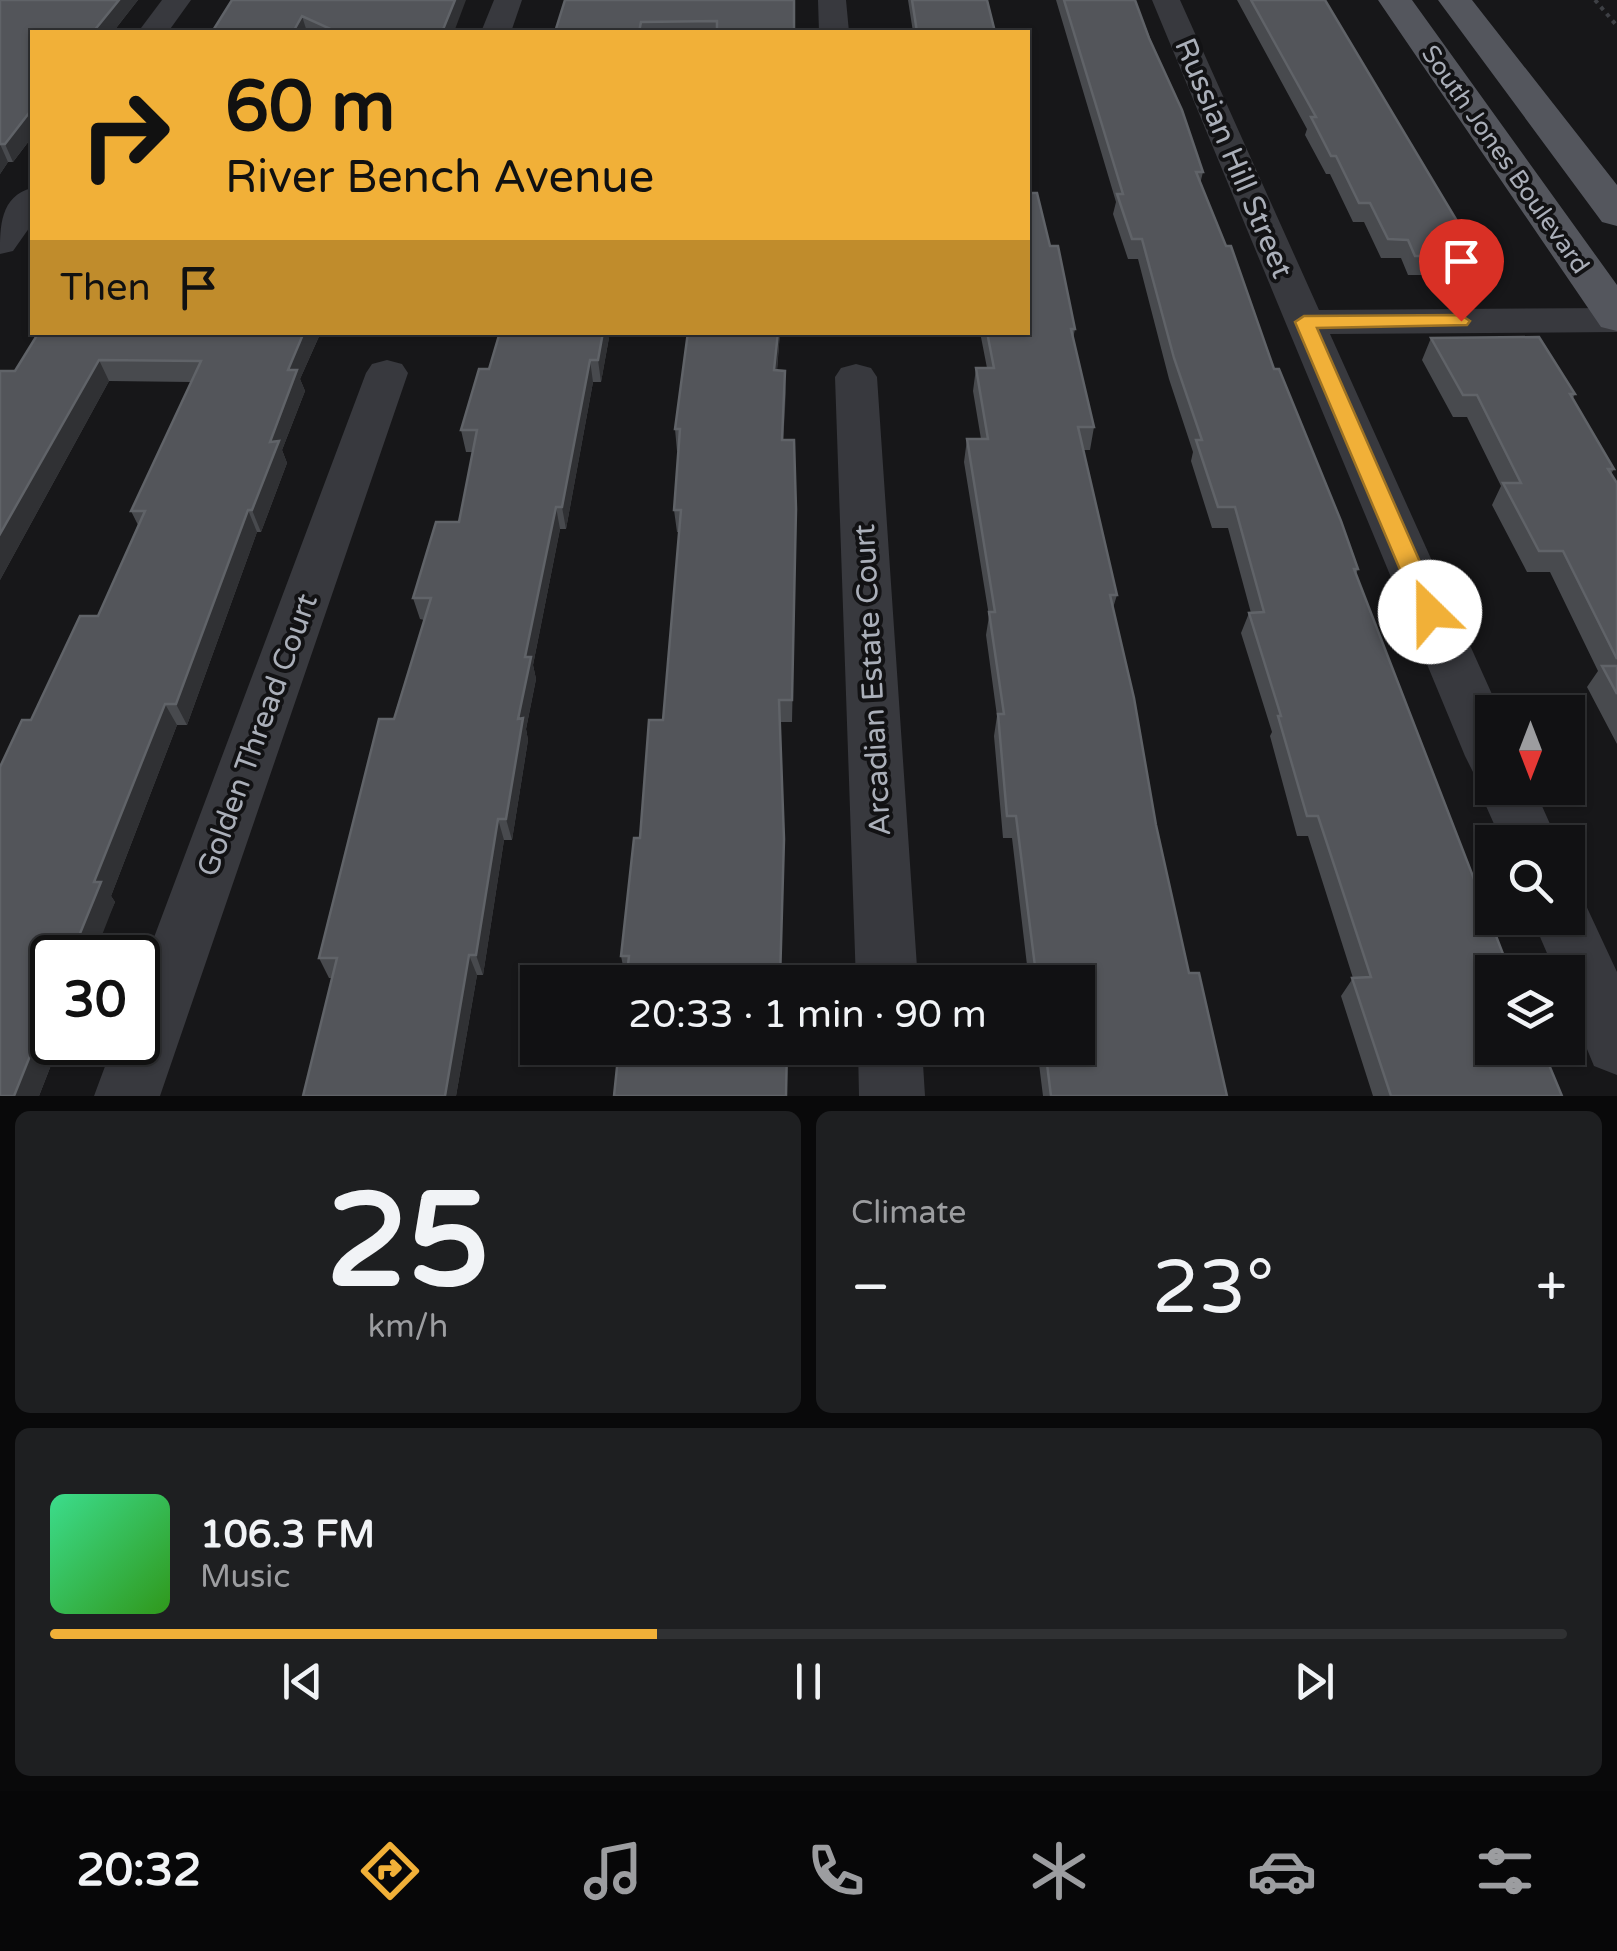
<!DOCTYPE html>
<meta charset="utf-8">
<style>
body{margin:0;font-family:"Varela Round",sans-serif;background:#1e1f21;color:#f1f3f6;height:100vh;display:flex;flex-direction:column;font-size:38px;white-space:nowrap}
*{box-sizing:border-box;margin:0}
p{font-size:32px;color:#9c9da0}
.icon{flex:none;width:55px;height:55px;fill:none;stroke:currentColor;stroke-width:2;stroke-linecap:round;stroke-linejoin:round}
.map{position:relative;height:1096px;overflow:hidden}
.panel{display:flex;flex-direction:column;gap:15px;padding:15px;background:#09090a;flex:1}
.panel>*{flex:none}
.hud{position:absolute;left:30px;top:30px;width:1000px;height:305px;border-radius:0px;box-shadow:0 2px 8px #0004,0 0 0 2px #303133;background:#f1b038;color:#111;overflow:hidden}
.needle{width:65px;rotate:180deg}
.fabs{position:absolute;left:1475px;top:695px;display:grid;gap:20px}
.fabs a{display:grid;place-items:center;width:110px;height:110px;border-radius:0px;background:#111113;box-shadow:0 2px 8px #0004,0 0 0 2px #303133;font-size:50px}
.speed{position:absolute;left:30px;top:935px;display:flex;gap:20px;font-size:50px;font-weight:700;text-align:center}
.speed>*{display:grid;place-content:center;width:130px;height:130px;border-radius:50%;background:#111113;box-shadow:0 2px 8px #0004,0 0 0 2px #303133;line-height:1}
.speed .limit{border:5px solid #111;border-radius:15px;background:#fff;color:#111}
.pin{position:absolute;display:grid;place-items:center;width:85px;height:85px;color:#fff;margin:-102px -42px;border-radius:50% 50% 50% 0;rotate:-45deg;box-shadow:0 0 10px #0007}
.pin .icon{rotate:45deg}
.me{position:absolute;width:110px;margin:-55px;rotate:337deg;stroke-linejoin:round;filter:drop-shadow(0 0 8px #0008)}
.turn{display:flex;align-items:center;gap:35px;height:210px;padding:0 30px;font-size:45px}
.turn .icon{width:130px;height:130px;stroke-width:2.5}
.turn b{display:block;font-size:70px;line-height:85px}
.then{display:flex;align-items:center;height:95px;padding:0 30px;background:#0003;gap:20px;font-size:38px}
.big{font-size:75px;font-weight:600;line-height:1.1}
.panel .tile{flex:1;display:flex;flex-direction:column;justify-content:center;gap:15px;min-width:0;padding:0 35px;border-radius:15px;background:#1e1f21}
.panel .dial{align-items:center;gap:0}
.dial b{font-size:130px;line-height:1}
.song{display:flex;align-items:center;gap:30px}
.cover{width:120px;height:120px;border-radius:15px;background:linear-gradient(135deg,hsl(150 70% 55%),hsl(110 70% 35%))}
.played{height:10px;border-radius:5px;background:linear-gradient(90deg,#f1b038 40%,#303133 40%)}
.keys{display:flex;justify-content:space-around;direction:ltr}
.heat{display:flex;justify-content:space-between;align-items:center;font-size:55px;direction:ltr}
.panel .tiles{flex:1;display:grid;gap:15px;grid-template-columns:1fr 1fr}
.tile:last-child{grid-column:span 2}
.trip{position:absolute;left:520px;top:965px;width:575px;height:100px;border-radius:0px;background:#111113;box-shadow:0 2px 8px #0004,0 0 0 2px #303133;font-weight:600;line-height:100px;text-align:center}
.tab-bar{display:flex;height:160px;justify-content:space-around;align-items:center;background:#070708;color:#9c9da0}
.tab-bar .icon{width:70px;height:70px}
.tab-bar .active{color:#f1b038}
.tab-bar b{font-size:45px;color:#f1f3f6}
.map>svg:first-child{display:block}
</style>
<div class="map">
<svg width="1617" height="1096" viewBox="0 0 1617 1096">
<rect width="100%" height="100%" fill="#171719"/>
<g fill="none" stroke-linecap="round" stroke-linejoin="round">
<path stroke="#3e4045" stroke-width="4" stroke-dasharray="4 5" stroke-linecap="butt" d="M 1595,0 L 1617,26"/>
<path fill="#38393e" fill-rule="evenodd" d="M 162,0 L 191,0 L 168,32 L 138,32 Z
M 494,0 L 522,0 L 511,32 L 481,32 Z
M 818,0 L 846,0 L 849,32 L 819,32 Z
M 1152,0 L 1180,0 L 1319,310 L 1617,308 L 1617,332 L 1330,334 L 1500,712 L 1492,712 L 1492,788 L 1534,788 L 1558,842 L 1502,842 L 1478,788 L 1484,776 L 1473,772 L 1465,756 Z
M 32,188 L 32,224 L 13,251 L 0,254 C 0,227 0,196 32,188 Z
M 387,360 L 402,364 L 408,373 L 160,1096 L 94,1096 L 114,1042 L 138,1042 L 138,980 L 366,373 L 372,364 Z
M 856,364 L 871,368 L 877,377 L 918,982 L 856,982 L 835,377 L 841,368 Z
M 1568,893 L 1583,899 L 1617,972 L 1617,1075 L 1594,1066 L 1568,1003 L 1568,972 L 1555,972 L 1532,918 L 1568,918 Z
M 858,1048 L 922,1048 L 925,1096 L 859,1096 Z"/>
<path fill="#54565d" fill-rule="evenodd" d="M 1378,0 L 1412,0 L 1617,285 L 1617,331 L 1601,327 Z
M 1438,0 L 1472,0 L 1617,185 L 1617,226 L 1602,222 Z"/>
</g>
<path fill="#484a4e" d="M 0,0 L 138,0 L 113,32 L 32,32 L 32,137 L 13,162 L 8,162 L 0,174 Z
M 232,0 L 454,32 L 212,32 Z
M 565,0 L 794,32 L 555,32 Z
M 908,0 L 987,0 L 995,32 L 913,32 Z
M 1056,0 L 1135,0 L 1203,172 L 1200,184 L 1274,369 L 1358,569 L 1356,574 L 1502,952 L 1562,1096 L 1373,1096 L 1341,996 L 1353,978 L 1308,836 L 1297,836 L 1270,736 L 1272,732 L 1241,633 L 1249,613 L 1251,613 L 1228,528 L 1212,528 L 1191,461 L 1193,452 L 1169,379 L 1138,259 L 1128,259 L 1113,214 L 1116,202 Z
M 1237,0 L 1325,0 L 1463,231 L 1459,242 L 1467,256 L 1459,275 L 1408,275 L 1401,258 L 1381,258 L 1364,222 L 1353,222 L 1330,174 L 1326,174 L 1305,135 L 1307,129 Z
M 1031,193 L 1050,246 L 1075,329 L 1073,339 L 1094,427 L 1090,450 L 1083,450 L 1117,595 L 1113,608 L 1156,825 L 1189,973 L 1227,1096 L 1043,1096 L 1037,1048 L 1078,1048 L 1078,982 L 1029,982 L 1012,838 L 1003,838 L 994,736 L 997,716 L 986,635 L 989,616 L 964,462 L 967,439 L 981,439 L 973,391 L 976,368 L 987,368 L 980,332 L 1028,332 Z
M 39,332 L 321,332 L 300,379 L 305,391 L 282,450 L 287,463 L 261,532 L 257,532 L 187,725 L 177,725 L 111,896 L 115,902 L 52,1042 L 60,1042 L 39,1096 L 31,720 L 98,616 L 138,525 L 131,511 L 191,382 L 109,381 L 0,580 L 0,371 L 15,371 Z
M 500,332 L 610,332 L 601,382 L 593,382 L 566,529 L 560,529 L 533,665 L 536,679 L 526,729 L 528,740 L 512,840 L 504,840 L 483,975 L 477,975 L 456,1096 L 303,1096 L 332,978 L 329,978 L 319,958 L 424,620 L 420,619 L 413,598 L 459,522 L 473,452 L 466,452 L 461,430 L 489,369 Z
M 688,332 L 780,332 L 777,371 L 785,371 L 783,440 L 796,531 L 792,722 L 780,722 L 784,859 L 625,976 L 621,956 L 640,838 L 663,720 L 679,532 L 677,532 L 674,510 L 679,451 L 677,451 L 675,429 Z
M 1431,338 L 1575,394 L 1573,398 L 1614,469 L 1611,474 L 1617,483 L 1617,744 L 1587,687 L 1598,671 L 1550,572 L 1527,572 L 1492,505 L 1501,486 L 1467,417 L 1453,417 L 1422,360 Z"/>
<path fill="#303134" d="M 119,0 L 138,0 L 113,32 L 93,32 Z
M 455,0 L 466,0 L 454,32 L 442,32 Z
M 302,16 L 307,32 L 293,32 Z
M 32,109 L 32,137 L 13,162 L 5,144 Z
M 0,144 L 8,162 L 0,174 Z
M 304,332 L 321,332 L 300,379 L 305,391 L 282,450 L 287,463 L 261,532 L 252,510 L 288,370 Z
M 603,332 L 610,332 L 601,382 L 598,360 Z
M 778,332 L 780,332 L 775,392 L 774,370 Z
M 99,360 L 109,381 L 0,580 L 0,534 Z
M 590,360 L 593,382 L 566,529 L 562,507 Z
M 785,371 L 786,393 L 782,462 L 782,440 Z
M 556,507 L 560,529 L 533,665 L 536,679 L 526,729 L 528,740 L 512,840 L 506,819 L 525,657 Z
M 248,510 L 257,532 L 187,725 L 176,704 Z
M 165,704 L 177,725 L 111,896 L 115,902 L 93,958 L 70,958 L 94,882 Z
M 498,819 L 504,840 L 483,975 L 476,955 Z
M 469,955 L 477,975 L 456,1096 L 445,1096 Z
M 52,1001 L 52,1042 L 60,1042 L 39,1096 L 14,1096 Z"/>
<path fill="#53555a" stroke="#606368" stroke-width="2.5" d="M 0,0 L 119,0 L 93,32 L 32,32 L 32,109 L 5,144 L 0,144 Z
M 232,0 L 455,0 L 442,32 L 337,32 L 302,16 L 293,32 L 212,32 Z
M 565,0 L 794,0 L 794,32 L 717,32 L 717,21 L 641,22 L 639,32 L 555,32 Z
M 912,0 L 987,0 L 995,32 L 917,32 Z
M 1064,0 L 1135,0 L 1149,38 L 1182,110 L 1203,172 L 1196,172 L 1226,246 L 1231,246 L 1274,369 L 1279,369 L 1341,521 L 1358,569 L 1354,569 L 1510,972 L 1492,972 L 1492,1048 L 1542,1048 L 1562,1096 L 1391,1096 L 1352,978 L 1371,977 L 1318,816 L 1307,816 L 1278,716 L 1281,716 L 1249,613 L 1264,612 L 1235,507 L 1218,507 L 1196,440 L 1202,440 L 1174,358 L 1142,239 L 1132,239 L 1117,194 L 1123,194 Z
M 1251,0 L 1325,0 L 1463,231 L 1453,231 L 1467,256 L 1415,256 L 1408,240 L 1388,239 L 1370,203 L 1359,203 L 1336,156 L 1331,156 L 1311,117 L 1316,117 Z
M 1028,178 L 1031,193 L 1037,193 L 1050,246 L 1058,246 L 1075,329 L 1071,329 L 1094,427 L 1078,427 L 1117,595 L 1110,595 L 1134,698 L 1156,825 L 1189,973 L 1199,973 L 1227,1096 L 1051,1096 L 1045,1048 L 1078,1048 L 1078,982 L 1037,982 L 1016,816 L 1007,816 L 998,714 L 1004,714 L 989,612 L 995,612 L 967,439 L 988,439 L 976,368 L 994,368 L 987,332 L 1028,332 Z
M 39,332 L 304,332 L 288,370 L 297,370 L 270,442 L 279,441 L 252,510 L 248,510 L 176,704 L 165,704 L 94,882 L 101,882 L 70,958 L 52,958 L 52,1001 L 14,1096 L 0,1096 L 0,767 L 22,720 L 31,720 L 80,616 L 98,616 L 145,511 L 131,511 L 201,361 L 99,360 L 0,534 L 0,371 L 15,371 Z
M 500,332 L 603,332 L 598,360 L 590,360 L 562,507 L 556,507 L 525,657 L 531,657 L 518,719 L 523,718 L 506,819 L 498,819 L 476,955 L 469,955 L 445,1096 L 303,1096 L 337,958 L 319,958 L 379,719 L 394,719 L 431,598 L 413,598 L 436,522 L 459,522 L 477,430 L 461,430 L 479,369 L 489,369 Z
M 688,332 L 778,332 L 774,370 L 785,371 L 782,440 L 794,440 L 796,509 L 792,700 L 779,700 L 784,839 L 780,980 L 788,980 L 788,982 L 626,982 L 629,956 L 621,956 L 634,838 L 640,838 L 649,720 L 663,720 L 681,510 L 674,510 L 680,429 L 675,429 Z
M 1539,337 L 1575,394 L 1570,394 L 1614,469 L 1608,469 L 1617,483 L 1617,659 L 1563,551 L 1539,551 L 1503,483 L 1521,483 L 1477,395 L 1463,395 L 1431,338 Z
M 1602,666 L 1617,666 L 1617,694 Z
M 619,1048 L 787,1048 L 786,1096 L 614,1096 Z"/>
<path fill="#f1b038" stroke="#9d7224" stroke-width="2.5" d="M 1461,315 L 1470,321 L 1467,325 L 1317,328 L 1442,612 L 1430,621 L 1418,612 L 1295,322 L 1304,316 Z"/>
<g text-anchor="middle" stroke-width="8" stroke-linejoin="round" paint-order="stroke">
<g font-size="25" fill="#aaafb9" stroke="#121214">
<text transform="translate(1506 159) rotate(55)" y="9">South Jones Boulevard</text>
</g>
<g font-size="30" fill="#aaafb9" stroke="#121214">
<text transform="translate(1234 158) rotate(67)" y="10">Russian Hill Street</text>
<text transform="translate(872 680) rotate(-93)" y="10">Arcadian Estate Court</text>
<text transform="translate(257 735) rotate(-70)" y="10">Golden Thread Court</text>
</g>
</g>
</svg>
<div class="fabs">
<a><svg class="needle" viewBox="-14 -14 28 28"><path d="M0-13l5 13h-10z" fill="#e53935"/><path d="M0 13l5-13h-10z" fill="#9c9da0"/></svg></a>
<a><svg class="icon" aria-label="search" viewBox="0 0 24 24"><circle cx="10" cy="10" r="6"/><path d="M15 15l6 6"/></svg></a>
<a><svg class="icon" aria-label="layers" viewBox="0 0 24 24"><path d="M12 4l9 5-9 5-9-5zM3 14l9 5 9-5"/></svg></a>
</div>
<div class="speed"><div class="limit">30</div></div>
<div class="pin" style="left:1461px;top:321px;background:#d93025"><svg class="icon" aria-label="arrive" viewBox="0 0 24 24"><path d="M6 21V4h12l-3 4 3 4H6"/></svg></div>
<svg class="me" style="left:1430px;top:612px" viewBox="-20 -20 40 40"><circle r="19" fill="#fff"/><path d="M0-13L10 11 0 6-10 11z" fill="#f1b038"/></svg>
<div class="trip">20:33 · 1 min · 90 m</div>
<div class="hud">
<div class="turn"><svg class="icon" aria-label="right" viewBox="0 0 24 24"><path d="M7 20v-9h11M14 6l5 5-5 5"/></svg><div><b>60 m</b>River Bench Avenue</div></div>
<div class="then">Then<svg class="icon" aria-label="arrive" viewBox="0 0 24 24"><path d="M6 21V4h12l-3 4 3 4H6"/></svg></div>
</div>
</div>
<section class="panel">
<div class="tiles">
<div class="tile dial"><b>25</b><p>km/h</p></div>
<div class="tile"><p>Climate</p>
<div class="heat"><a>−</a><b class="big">23°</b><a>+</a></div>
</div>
<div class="tile">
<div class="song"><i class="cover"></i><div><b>106.3 FM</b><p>Music</p></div></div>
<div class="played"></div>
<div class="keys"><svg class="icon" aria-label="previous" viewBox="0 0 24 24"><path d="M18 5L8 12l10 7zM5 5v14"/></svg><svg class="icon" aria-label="pause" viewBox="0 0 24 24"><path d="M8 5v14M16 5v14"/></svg><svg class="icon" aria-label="next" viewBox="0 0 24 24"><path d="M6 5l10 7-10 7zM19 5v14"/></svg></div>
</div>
</div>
</section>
<nav class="tab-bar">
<b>20:32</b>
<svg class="icon active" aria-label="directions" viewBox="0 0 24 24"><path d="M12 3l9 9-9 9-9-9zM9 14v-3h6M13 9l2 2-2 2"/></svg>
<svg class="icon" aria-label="music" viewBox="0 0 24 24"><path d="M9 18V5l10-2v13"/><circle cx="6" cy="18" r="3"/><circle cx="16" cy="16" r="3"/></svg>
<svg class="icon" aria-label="phone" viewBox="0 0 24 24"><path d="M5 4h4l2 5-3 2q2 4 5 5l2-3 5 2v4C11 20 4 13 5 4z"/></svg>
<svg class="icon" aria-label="climate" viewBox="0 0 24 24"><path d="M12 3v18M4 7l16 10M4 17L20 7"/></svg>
<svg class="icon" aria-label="car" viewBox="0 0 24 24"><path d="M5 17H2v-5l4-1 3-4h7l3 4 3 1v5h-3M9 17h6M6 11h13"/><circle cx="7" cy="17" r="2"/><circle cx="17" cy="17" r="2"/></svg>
<svg class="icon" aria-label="filters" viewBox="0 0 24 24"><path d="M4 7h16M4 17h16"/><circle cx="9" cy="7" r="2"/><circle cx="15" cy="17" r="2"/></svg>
</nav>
